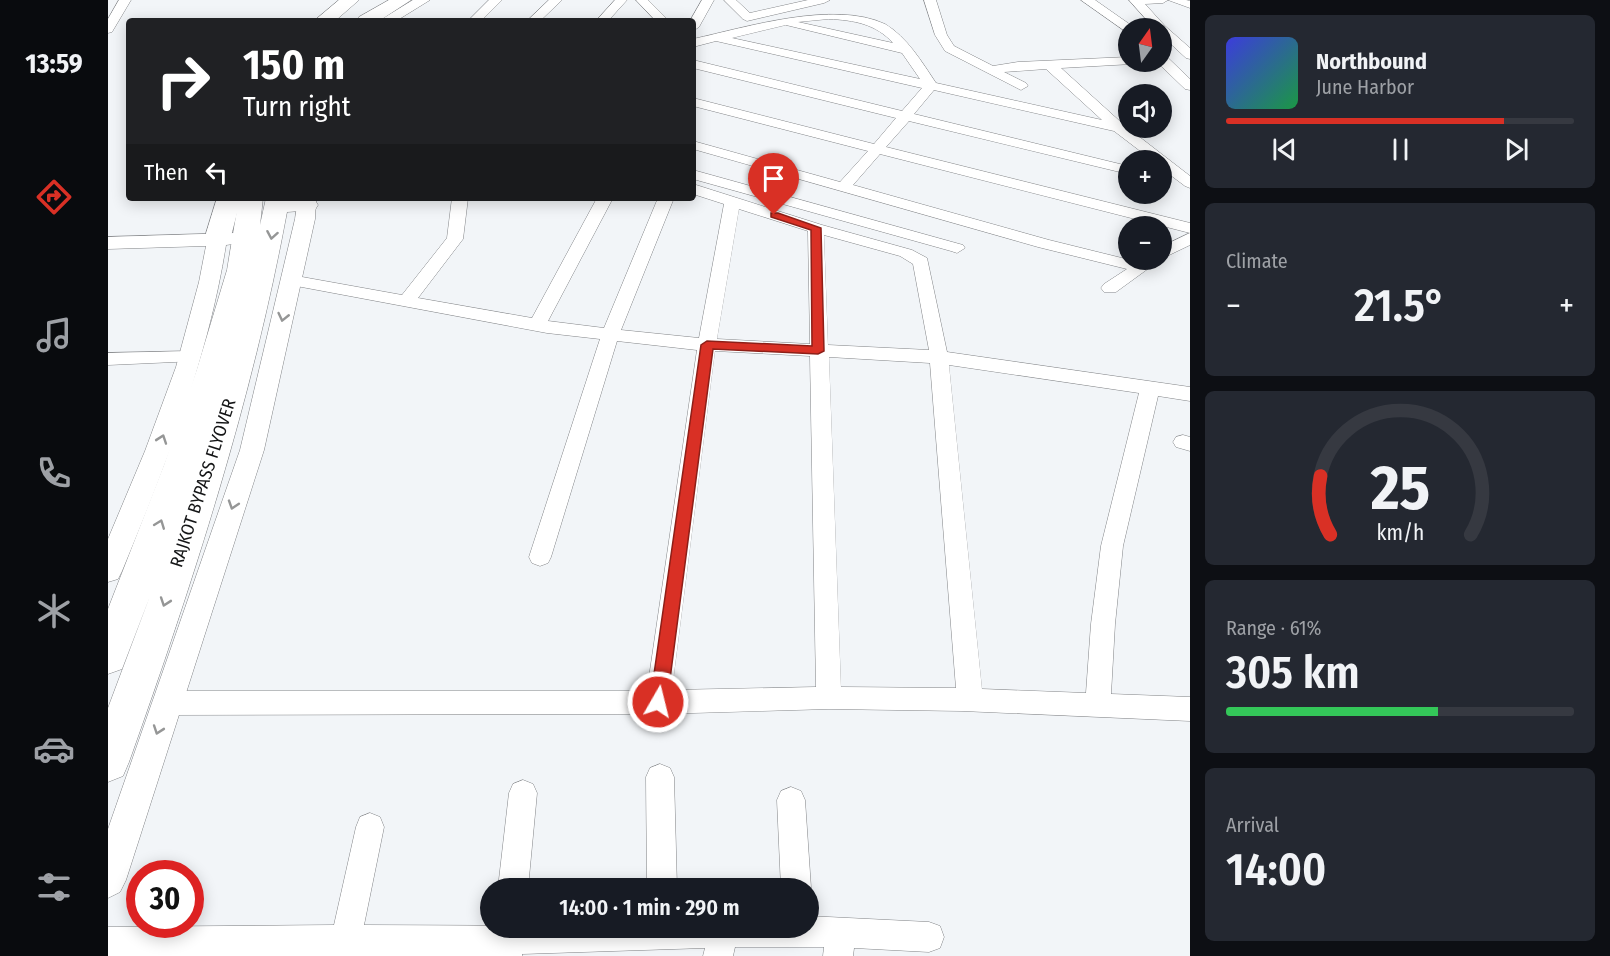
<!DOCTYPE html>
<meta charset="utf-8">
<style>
body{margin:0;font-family:"Fira Sans Condensed",sans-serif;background:#242831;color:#f1f3f6;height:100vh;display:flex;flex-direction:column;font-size:22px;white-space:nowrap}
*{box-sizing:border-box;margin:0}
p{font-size:20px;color:#9ea1a6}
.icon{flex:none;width:33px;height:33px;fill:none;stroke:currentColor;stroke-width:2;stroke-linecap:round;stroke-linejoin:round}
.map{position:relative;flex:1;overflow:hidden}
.panel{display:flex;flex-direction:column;gap:15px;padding:15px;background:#0d0f14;width:420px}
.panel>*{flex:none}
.top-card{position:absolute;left:18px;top:18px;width:570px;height:183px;border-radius:6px;box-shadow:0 3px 15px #0003;background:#202124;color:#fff;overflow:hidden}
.needle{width:39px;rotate:14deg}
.controls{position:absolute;left:1010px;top:18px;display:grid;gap:12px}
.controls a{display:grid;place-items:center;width:54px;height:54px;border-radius:50%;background:#171b24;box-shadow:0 3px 15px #0003;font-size:30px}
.speed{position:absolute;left:18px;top:860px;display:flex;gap:12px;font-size:30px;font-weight:700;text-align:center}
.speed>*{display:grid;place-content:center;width:78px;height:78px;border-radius:50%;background:#171b24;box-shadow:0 3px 15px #0003;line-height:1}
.speed .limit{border:9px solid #d22;background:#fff;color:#111}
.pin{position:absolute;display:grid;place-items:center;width:51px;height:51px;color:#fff;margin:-62px -26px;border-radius:50% 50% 50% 0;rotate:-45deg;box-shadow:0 0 6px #0007}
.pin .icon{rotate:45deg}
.me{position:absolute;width:66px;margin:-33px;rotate:8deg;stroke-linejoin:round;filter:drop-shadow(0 0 4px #0008)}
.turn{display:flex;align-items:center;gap:21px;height:126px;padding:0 18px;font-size:27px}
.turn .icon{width:78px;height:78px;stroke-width:2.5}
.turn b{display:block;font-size:42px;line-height:51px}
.then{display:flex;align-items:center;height:57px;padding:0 18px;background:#0003;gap:12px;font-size:22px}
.big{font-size:45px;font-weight:600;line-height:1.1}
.panel .card{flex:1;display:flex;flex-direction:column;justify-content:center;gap:9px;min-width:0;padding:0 21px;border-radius:9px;background:#242831}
.panel .dial{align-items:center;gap:0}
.dial svg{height:156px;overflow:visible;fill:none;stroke:#363941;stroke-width:7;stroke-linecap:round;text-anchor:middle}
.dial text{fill:#f1f3f6;stroke:none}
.song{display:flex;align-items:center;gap:18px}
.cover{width:72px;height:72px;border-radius:9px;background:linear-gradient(135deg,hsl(240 70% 55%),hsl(140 70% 35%))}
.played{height:6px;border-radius:3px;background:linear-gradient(90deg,#d93025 80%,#363941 80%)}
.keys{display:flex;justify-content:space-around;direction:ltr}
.heat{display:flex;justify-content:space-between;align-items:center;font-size:33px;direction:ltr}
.charge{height:9px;border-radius:4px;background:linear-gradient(90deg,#34c759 61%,#363941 0)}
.trip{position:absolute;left:372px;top:878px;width:339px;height:60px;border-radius:30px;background:#171b24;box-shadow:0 3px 15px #0003;font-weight:600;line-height:60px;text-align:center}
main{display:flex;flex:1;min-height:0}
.dock{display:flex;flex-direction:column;width:108px;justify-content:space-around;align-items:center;background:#090b0e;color:#9ea1a6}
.dock .icon{width:42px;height:42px}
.dock .active{color:#d93025}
.dock b{font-size:27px;color:#f1f3f6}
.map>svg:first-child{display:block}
</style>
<main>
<nav class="dock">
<b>13:59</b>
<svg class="icon active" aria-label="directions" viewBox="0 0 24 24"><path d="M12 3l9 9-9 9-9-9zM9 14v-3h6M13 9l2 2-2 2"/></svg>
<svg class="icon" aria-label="music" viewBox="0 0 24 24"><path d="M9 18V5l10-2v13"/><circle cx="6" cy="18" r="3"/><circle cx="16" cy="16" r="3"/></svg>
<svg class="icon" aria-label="phone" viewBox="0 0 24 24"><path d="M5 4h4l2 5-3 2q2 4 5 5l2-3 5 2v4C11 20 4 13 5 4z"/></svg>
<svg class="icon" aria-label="climate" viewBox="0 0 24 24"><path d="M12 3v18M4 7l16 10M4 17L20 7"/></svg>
<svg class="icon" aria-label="car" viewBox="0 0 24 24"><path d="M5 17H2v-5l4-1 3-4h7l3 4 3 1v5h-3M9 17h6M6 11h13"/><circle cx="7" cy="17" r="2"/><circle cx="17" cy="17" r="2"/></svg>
<svg class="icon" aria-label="filters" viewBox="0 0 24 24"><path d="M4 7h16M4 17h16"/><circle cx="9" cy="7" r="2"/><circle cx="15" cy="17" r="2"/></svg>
</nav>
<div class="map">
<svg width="1082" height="956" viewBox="0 0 1082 956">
<rect width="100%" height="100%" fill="#f2f5f8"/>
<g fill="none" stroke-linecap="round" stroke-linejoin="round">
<g stroke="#828487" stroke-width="1">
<path id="minor" d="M 11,0 L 23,0 L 4,32 L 0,33 L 0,19 Z
M 381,0 L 394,0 L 373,21 L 360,21 Z
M 441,0 L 454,0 L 432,21 L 419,21 Z
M 507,0 L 519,0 L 500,21 L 488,21 Z
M 528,0 L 540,0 L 561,21 L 548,21 Z
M 594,0 L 606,0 L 591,27 L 585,31 L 585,21 L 582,21 Z
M 616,0 L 628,0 L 642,13 L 700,0 L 722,0 L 716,3 L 639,21 L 635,19 Z
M 816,0 L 828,0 L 839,35 L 846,46 L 885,66 L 910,62 L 1020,57 L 1020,62 L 1026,62 L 1024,64 L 953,68 L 1016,125 L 1082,176 L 1082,188 L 1077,186 L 1053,168 L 1053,160 L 1044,160 L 1006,131 L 826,90 L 806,114 L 1020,166 L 1020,174 L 801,121 L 778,147 L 1082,223 L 1082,233 L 772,154 L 745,185 L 941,240 L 1030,262 L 1034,260 L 1052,260 L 1008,292 L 996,292 L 993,288 L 996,284 L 1019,269 L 930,247 L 585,149 L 585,141 L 732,182 L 760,151 L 585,106 L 585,98 L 766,144 L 788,118 L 585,68 L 585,60 L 794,111 L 814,88 L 608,41 L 585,47 L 585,39 C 639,27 726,0 777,24 C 799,37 814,62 828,83 L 994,120 L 938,69 L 896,72 L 918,83 L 920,86 L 913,90 L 837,51 L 827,35 ZM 721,19 C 746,20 768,24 785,43 L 690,22 ZM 678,25 L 794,53 L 812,79 L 624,38 Z
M 973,0 L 987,0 L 1027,28 L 1017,31 Z
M 1021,0 L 1078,0 L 1082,1 L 1082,8 L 1060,0 L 1055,3 L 1037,4 L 1057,26 L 1082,48 L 1082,59 L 1078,58 L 1053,35 L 1053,28 L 1046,28 Z
M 1053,54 L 1057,55 L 1082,79 L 1082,90 L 1077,89 L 1049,62 L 1053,62 Z
M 585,170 L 855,245 L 857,248 L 849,253 L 843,251 L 585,179 Z
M 585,184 L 714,225 L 804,250 L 819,258 L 839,352 L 1082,387 L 1082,401 L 1050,396 L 1015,546 L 1007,624 L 1003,694 L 1082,697 L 1082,721 L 854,711 L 721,709 L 550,714 L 59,715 L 50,711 L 46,703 L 50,695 L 59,691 L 539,691 L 589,350 L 509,341 L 443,557 L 440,563 L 432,566 L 424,563 L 421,557 L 492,339 L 439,333 L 183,285 L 177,284 L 174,280 L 177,276 L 183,275 L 294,295 L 339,238 L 344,198 L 360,198 L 355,239 L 310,298 L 424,318 L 489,198 L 505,198 L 440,321 L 496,328 L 550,198 L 566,198 L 513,330 L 591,338 L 616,204 L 585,194 ZM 631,209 L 700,231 L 702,344 L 609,339 ZM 716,235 L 792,256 L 805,264 L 821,350 L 720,345 ZM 607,351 L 702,356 L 708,687 L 564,690 ZM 721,357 L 822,363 L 848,688 L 733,687 ZM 841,365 L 1031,393 L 993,546 L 983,624 L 978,693 L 874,689 Z
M 1082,233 L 1082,245 L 1053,259 L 1053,247 Z
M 82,351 L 89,353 L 91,357 L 89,361 L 0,365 L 0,353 Z
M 1075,435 L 1082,437 L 1082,451 L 1068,447 L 1065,442 L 1068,437 Z
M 552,764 L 562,768 L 566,777 L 569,888 L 539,888 L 538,777 L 542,768 Z
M 415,780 L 425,784 L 429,793 L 420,888 L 390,888 L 401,793 L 405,784 Z
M 683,787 L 693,791 L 697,800 L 703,888 L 700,893 L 700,888 L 673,888 L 669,800 L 673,791 Z
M 262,813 L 272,817 L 276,827 L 256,925 L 700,927 L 700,916 L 821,922 L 832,926 L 836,937 L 832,948 L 821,952 L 746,948 L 745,956 L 715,956 L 716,947 L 627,947 L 625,956 L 595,956 L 597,948 L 414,954 L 414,956 L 0,956 L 0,927 L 226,925 L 248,827 L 252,817 Z"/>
</g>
<g stroke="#828487" stroke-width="1">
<path id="tertiary" d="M 305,0 L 322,0 L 288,21 L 271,21 Z
M 190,198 L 208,198 L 207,219 L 156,450 L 18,880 L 12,892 L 0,898 L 0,829 L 132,450 L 187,219 Z
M 126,233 L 133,235 L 136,239 L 133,243 L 118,245 C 100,359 58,465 14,571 L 10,579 L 0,582 L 0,539 L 37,451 L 68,367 L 91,282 L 98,246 L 0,249 L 0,237 Z"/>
</g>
<g stroke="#828487" stroke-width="1">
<path id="primary" d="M 231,0 L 251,0 L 227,21 L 206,21 Z
M 109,198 L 133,198 L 122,240 L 118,245 L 109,248 L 100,245 L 96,240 Z"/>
</g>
<g stroke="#828487" stroke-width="1">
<path id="trunk" d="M 281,0 L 303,0 L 271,21 L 249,21 L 251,17 Z
M 131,198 L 155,198 L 152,225 L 158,198 L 207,200 L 210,205 L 207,210 L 179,212 C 144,401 85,582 21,762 L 15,776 L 0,782 L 0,708 L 42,596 L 14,669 L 0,674 L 0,609 L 56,465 L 89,369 L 119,270 Z"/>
</g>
<use href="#minor" fill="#fff" fill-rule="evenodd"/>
<use href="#tertiary" fill="#fff" fill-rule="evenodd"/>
<use href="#primary" fill="#fff" fill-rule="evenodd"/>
<use href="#trunk" fill="#fff" fill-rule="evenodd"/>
</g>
<defs><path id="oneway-chevron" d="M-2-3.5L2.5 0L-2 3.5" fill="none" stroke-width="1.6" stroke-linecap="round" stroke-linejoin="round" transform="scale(1.5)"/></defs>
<g stroke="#959696">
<use href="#oneway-chevron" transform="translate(164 235) rotate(100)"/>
<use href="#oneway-chevron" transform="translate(175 317) rotate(103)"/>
<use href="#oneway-chevron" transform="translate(54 439) rotate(-71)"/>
<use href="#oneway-chevron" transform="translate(125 505) rotate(108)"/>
<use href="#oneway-chevron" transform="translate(52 524) rotate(-69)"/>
<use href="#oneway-chevron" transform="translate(57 602) rotate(109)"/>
<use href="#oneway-chevron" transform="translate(50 730) rotate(109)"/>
</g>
<path fill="#d93025" stroke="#8d1f18" stroke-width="1.5" d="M 663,213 L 670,213 L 713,228 L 716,351 L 710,354 L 605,349 L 559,702 L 556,708 L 550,710 L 545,708 L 542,702 L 593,345 L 599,341 L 704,346 L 703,230 L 663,217 Z"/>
<g text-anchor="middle" stroke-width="4.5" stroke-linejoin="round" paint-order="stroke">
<g font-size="18" fill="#141516" stroke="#fff">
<text transform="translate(95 483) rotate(-72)" y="6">RAJKOT BYPASS FLYOVER</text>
</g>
</g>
</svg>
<div class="controls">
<a><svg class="needle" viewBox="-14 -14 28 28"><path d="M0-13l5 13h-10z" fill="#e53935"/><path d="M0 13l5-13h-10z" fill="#9ea1a6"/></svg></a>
<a><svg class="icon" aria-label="sound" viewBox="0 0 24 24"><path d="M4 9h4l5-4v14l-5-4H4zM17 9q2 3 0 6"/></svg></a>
<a>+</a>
<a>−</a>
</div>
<div class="speed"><div class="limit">30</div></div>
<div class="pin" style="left:666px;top:215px;background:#d93025"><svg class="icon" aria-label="arrive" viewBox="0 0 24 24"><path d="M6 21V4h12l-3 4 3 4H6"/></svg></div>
<svg class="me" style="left:550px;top:702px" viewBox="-20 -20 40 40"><circle r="17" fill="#d93025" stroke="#fff" stroke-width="3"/><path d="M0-11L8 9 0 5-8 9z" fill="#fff"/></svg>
<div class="trip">14:00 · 1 min · 290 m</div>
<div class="top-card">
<div class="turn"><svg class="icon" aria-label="right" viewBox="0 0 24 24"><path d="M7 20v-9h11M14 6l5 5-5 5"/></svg><div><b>150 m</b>Turn right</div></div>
<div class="then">Then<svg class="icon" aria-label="left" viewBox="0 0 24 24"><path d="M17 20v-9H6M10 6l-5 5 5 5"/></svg></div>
</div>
</div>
<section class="panel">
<div class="card">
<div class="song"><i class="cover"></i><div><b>Northbound</b><p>June Harbor</p></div></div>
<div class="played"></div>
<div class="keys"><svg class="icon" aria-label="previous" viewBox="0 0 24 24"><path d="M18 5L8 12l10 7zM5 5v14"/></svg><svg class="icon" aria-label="pause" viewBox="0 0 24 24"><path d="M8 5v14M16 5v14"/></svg><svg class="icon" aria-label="next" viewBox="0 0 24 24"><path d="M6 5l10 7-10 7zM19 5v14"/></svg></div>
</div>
<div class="card"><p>Climate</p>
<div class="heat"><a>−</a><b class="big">21.5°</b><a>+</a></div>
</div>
<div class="card dial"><svg viewBox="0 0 100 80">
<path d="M14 69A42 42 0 1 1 86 69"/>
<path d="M14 69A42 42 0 0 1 9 39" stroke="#d93025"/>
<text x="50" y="56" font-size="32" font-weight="700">25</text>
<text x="50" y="72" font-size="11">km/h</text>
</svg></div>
<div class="card"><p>Range · 61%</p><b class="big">305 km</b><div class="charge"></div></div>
<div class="card"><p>Arrival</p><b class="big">14:00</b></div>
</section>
</main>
